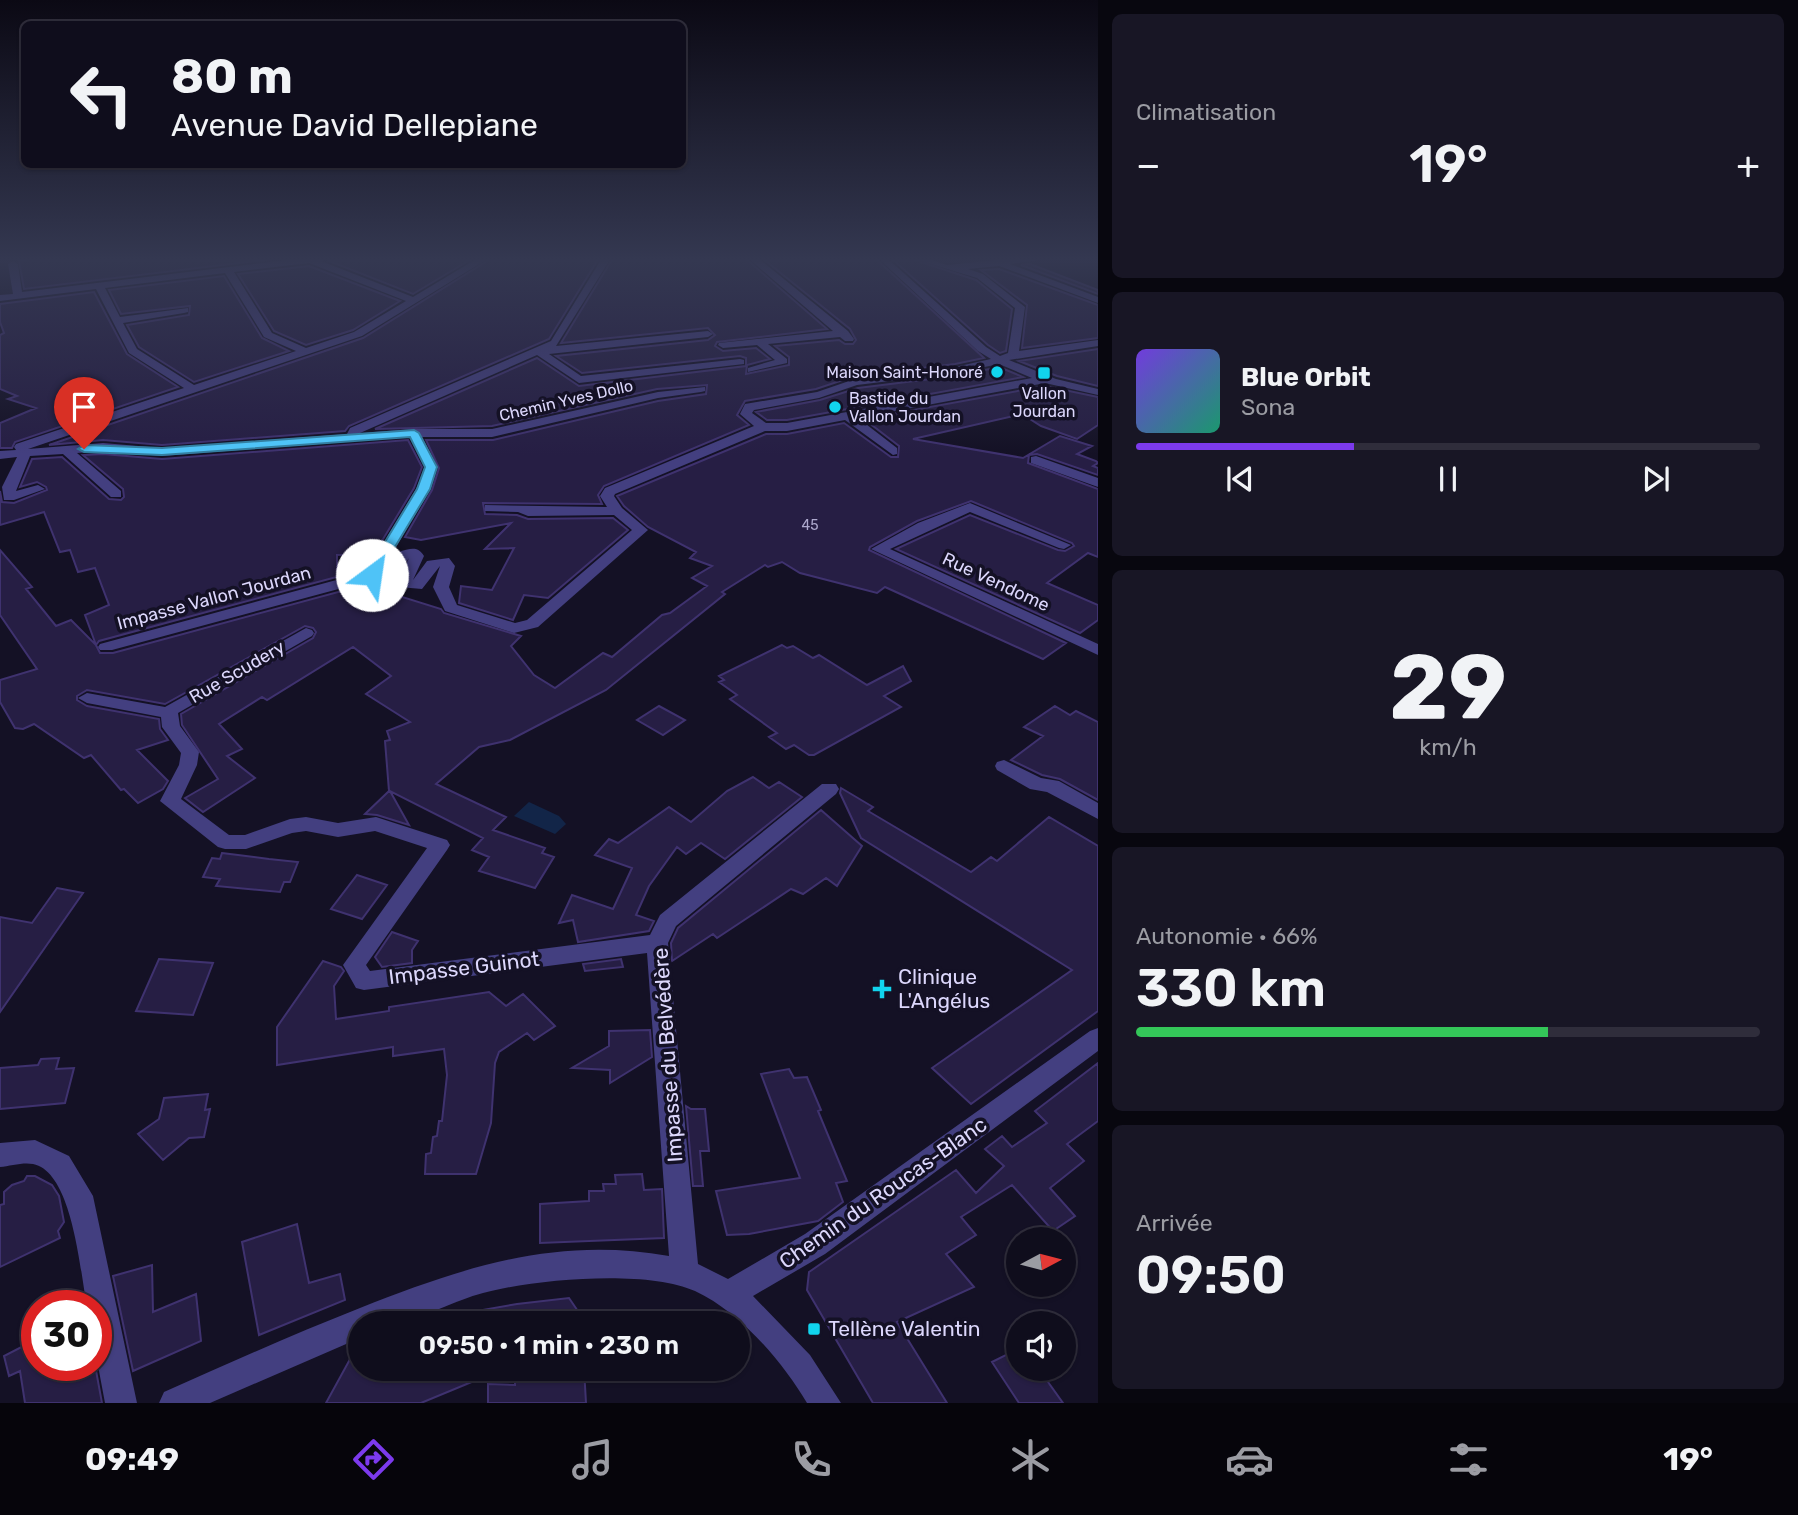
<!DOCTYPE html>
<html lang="fr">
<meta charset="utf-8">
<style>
body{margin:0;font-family:Rubik,sans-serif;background:#181625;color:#f1f3f6;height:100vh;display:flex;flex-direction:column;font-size:26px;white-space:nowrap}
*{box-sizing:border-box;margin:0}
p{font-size:23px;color:#9b9ca3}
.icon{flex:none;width:38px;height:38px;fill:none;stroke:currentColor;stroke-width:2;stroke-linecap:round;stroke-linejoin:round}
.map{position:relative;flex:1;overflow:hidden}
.sheet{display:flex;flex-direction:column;gap:14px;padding:14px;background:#08070f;width:700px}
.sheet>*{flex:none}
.top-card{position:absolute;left:21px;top:21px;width:665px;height:147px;border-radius:10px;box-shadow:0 2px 5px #0004,0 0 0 2px #2f2d3b;background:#0f0d1c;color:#f1f3f6;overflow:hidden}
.needle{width:46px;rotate:83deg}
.controls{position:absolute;left:1006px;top:1227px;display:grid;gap:14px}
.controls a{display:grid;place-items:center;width:70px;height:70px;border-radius:50%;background:#0f0d1c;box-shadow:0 2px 5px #0004,0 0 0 2px #2f2d3b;font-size:35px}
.speed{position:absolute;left:21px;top:1290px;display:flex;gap:14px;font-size:35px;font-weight:700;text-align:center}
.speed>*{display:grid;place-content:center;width:91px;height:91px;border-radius:50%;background:#0f0d1c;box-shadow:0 2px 5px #0004,0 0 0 2px #2f2d3b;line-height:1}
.speed .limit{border:10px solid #d22;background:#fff;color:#111}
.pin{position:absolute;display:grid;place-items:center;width:60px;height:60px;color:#fff;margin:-72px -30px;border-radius:50% 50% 50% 0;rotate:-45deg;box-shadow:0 0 7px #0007}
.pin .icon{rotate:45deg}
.me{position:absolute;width:77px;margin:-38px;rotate:31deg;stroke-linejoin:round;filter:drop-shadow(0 0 5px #0008)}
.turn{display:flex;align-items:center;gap:24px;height:147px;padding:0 35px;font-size:32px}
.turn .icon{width:91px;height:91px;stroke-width:2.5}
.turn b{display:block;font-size:49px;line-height:60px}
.big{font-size:52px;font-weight:600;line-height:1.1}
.sheet .tile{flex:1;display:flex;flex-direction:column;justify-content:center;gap:10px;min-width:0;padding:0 24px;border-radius:10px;background:#181625}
.sheet .dial{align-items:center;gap:0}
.dial b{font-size:91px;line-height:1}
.song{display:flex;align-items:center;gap:21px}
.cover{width:84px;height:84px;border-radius:10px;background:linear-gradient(135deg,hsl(260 70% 55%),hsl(160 70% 35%))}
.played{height:7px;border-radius:4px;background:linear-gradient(90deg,#7c3aed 35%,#2f2d3b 35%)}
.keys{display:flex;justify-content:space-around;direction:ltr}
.heat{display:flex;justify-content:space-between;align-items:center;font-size:38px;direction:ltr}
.charge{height:10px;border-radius:5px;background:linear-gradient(90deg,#34c759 66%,#2f2d3b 0)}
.trip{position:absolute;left:348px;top:1311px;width:402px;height:70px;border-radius:35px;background:#0f0d1c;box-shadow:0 2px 5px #0004,0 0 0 2px #2f2d3b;font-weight:600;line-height:70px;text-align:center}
.tabs{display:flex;height:112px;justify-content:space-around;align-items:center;background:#06050b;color:#9b9ca3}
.tabs .icon{width:49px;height:49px}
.tabs .current{color:#7c3aed}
.tabs b{font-size:32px;color:#f1f3f6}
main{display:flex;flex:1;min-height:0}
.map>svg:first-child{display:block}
</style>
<main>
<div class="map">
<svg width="1098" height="1403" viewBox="0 0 1098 1403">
<rect width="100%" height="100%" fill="#141125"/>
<path fill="#122548" d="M 529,802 L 559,816 L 566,824 L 555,834 L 514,816 Z"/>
<path fill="#261e44" stroke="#3f326f" stroke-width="2" d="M 34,258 L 281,258 L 24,289 L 19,261 Z
M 333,258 L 473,258 L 413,294 L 329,261 Z
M 492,258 L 599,258 L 549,339 L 349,426 L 345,431 L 162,445 L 103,440 L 49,445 L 363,338 Z
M 613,258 L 745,258 L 827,329 L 717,342 L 715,346 L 723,351 L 756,348 L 770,359 L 747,365 L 746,374 L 789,365 L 789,357 L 775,346 L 839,340 L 845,344 L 853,344 L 856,340 L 850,329 L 762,258 L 875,258 L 984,358 L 955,364 L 855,376 L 816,389 L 745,401 L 737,415 L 749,425 L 604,486 L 598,495 L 602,504 L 483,503 L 485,514 L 517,515 L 528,519 L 613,518 L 628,530 L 548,598 L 524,595 L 513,620 L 459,603 L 461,586 L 492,590 L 514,548 L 485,549 L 511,523 L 421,540 L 405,537 L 432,490 L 439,468 L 426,440 L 493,440 L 658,401 L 706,394 L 707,385 L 657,389 L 492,426 L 375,429 L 537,358 L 579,386 L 746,366 L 746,358 L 740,356 L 582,373 L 556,356 L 708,340 L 715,335 L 708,328 L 561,343 Z
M 891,258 L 909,258 L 976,280 L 1012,309 L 1006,351 L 1000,353 L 988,345 Z
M 1030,264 L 1098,290 L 1098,294 L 1021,265 Z
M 309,266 L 400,301 L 353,330 L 306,345 L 274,331 L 238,274 Z
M 999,269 L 1098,305 L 1098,338 L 1022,348 L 1027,305 L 981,270 Z
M 224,276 L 262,338 L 289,351 L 194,382 L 139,347 L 127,325 L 189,315 L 190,306 L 121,314 L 109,290 Z
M 94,292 L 127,354 L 178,387 L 15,442 L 12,448 L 0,448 L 0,423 L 36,408 L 8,399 L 17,396 L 0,389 L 0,335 L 4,333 L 0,322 L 0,304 Z
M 1098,349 L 1098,386 L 1057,376 L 1019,361 Z
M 999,367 L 1023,377 L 787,420 L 767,420 L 756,412 L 820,400 L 858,388 L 955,376 Z
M 1045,386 L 1098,397 L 1098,425 L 1077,439 L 1041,426 L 1022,414 L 913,439 L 1023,458 L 1060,436 L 1092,446 L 1077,454 L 1096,461 L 1098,463 L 1093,466 L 1098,468 L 1098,475 L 1037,454 L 1029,455 L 1028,463 L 1098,489 L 1098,557 L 1088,553 L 1047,583 L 1098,605 L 1098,620 L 1080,633 L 896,549 L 970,515 L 1058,550 L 1065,551 L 1074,546 L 1072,543 L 971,501 L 917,521 L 870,547 L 869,550 L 1066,643 L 1043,659 L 885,587 L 877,593 L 800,573 L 782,562 L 768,567 L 765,565 L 722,592 L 725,594 L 606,690 L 510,740 L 479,747 L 436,784 L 506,817 L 493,830 L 545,848 L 542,853 L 554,857 L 535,888 L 479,871 L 489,857 L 472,850 L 483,838 L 390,791 L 409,825 L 377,815 L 365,814 L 389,791 L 385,741 L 390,740 L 387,731 L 410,722 L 366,694 L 391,676 L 353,647 L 267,700 L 262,697 L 219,724 L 242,749 L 227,756 L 255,778 L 203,812 L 185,798 L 218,779 L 182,725 L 181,714 L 313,638 L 316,632 L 313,628 L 305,626 L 165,704 L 87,690 L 77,696 L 77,700 L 87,706 L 159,719 L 160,729 L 168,740 L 137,750 L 168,781 L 163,789 L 138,803 L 124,789 L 121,790 L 91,755 L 84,758 L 34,724 L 23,729 L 15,728 L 0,702 L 0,680 L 37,669 L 0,615 L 0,550 L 32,587 L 26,589 L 56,626 L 71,620 L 96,645 L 100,653 L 113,653 L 364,585 L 441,609 L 444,613 L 521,636 L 511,646 L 534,675 L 555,688 L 603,653 L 612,657 L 662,615 L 670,613 L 707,586 L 692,578 L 712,566 L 690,558 L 696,552 L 648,527 L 624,506 L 617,496 L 766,434 L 787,434 L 844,423 L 891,457 L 898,457 L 899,446 L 864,419 Z
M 408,440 L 422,467 L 414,488 L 374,554 L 337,555 L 337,570 L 355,572 L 99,641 L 96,645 L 85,615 L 109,605 L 95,568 L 78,572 L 70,550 L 60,552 L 44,512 L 0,525 L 0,491 L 2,502 L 14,503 L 47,490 L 46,487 L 37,482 L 20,487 L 32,459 L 62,457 L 109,499 L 121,500 L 124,497 L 123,489 L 83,455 L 103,454 L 162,459 Z
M 782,645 L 787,648 L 793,646 L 813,658 L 819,655 L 867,685 L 903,666 L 911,681 L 884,696 L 901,707 L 814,755 L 809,755 L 794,745 L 786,749 L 769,737 L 777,733 L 730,699 L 737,695 L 719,682 L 724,680 L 719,676 Z
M 659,706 L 685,720 L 663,735 L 637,720 Z
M 1055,706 L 1070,715 L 1076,711 L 1098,722 L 1098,800 L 1060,779 L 1042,775 L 1011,760 L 1043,736 L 1024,727 Z
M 753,777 L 769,788 L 779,782 L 802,797 L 725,859 L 701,843 L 686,854 L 677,847 L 649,886 L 636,915 L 654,921 L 649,931 L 578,942 L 573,920 L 559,923 L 572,895 L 613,909 L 632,868 L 595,855 L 609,839 L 618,843 L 669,807 L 691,822 L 727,791 Z
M 841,788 L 873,807 L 868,811 L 971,872 L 991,857 L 997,861 L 1049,817 L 1098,846 L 1098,1011 L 971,1104 L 932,1068 L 1072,970 L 861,838 L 840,793 Z
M 821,810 L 862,846 L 837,886 L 826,878 L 803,894 L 791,889 L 717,938 L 713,934 L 672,961 L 671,943 L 678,928 Z
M 222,853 L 269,859 L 298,862 L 290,882 L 284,882 L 280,892 L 216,886 L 220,879 L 203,877 L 212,858 L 220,859 Z
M 357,875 L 387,885 L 362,919 L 331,909 Z
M 57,888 L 83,893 L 0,1012 L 0,917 L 32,923 Z
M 392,932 L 418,941 L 412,950 L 412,963 L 382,967 L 375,957 Z
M 159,959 L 213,963 L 193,1015 L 136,1011 Z
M 621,959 L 623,967 L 585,971 L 583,964 Z
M 323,961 L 341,967 L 344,971 L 334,986 L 336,1019 L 389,1011 L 389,1007 L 489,992 L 506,1006 L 523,994 L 555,1026 L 534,1040 L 527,1033 L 499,1052 L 495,1063 L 491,1123 L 476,1174 L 425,1174 L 426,1154 L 431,1153 L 433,1137 L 437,1136 L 439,1121 L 442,1121 L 447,1075 L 444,1049 L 393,1056 L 393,1047 L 277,1065 L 277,1027 Z
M 650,1030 L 652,1057 L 610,1083 L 610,1070 L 572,1068 L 609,1046 L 609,1031 Z
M 59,1058 L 56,1069 L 74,1068 L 65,1103 L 0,1109 L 0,1068 L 38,1065 L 41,1059 Z
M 1098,1063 L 1098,1121 L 1067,1144 L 1084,1161 L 1050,1188 L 1075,1216 L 1053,1231 L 1012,1185 L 961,1217 L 976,1235 L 946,1254 L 974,1287 L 897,1322 L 947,1403 L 873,1403 L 807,1290 L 809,1272 L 956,1170 L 976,1193 L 1004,1166 L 985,1149 L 1002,1136 L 1012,1147 L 1047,1123 L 1035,1111 Z
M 789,1069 L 794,1078 L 807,1077 L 821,1110 L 818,1111 L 847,1181 L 836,1183 L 843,1202 L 818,1221 L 749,1234 L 727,1235 L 716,1191 L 800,1178 L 761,1074 Z
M 208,1094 L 205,1110 L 210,1109 L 204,1137 L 189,1138 L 163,1160 L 138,1134 L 159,1119 L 164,1098 Z
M 686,1106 L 691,1109 L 705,1109 L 709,1151 L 700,1151 L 703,1186 L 693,1186 Z
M 642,1174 L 644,1190 L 662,1189 L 664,1238 L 540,1243 L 540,1204 L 589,1201 L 589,1191 L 604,1191 L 603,1184 L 616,1184 L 615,1175 Z
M 27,1176 L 35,1176 L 52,1185 L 59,1196 L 64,1222 L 58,1231 L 60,1238 L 0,1267 L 0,1205 L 4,1204 L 4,1192 L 12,1185 L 24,1181 Z
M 297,1224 L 309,1283 L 340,1274 L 345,1300 L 259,1335 L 242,1242 Z
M 152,1265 L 153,1312 L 196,1294 L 201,1341 L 133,1371 L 113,1276 Z
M 569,1298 L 586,1323 L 466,1323 L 465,1313 L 517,1304 Z
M 37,1339 L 37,1365 L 95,1365 L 102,1403 L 25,1403 L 20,1371 L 9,1376 L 4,1356 Z
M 360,1341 L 360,1368 L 503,1369 L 421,1403 L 326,1403 Z
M 1018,1349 L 1018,1368 L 1038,1368 L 1063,1403 L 1019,1403 L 992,1362 Z
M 515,1368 L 584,1368 L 586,1403 L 488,1403 L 488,1384 L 515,1385 Z"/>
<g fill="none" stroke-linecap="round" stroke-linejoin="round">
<path fill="#433f80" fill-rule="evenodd" d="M 304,258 L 331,258 L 321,261 L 413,297 L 478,258 L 489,258 L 362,336 L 28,449 L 103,443 L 162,448 L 347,434 L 350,428 L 551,341 L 602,258 L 611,258 L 556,346 L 708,331 L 713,334 L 708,337 L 549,354 L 581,376 L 740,359 L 744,360 L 744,364 L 579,383 L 537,355 L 360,433 L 414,429 L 492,429 L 658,392 L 705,387 L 705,391 L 701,392 L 658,398 L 492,437 L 422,437 L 437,467 L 430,489 L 382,571 L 385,571 L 398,552 C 410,549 417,545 424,556 L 413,580 L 427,561 L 449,558 L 455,566 L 449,587 L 457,605 L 515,623 L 527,620 L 632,530 L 614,515 L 528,516 L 518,512 L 485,511 L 485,505 L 607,507 L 600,496 L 605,488 L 754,426 L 740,414 L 745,404 L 817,392 L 855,379 L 955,367 L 991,359 L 978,351 L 878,258 L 887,258 L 986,347 L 1000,356 L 1008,353 L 1015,308 L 977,278 L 911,258 L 925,258 L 947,265 L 1019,258 L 1052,258 L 1010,264 L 1098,297 L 1098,303 L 999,266 L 968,269 L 983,274 L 1025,307 L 1019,351 L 1098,340 L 1098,346 L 1009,360 L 1056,379 L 1098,389 L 1098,395 L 1045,383 L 858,418 L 897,448 L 897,454 L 893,455 L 845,420 L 787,431 L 765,431 L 615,494 L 614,496 L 622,508 L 648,530 L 538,627 L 514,633 L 445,611 L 433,587 L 440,566 L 422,589 L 399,587 L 396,584 L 409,558 L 394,579 L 372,580 L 112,650 L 100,650 L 98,647 L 100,644 L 366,572 L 416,489 L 425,467 L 410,437 L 162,456 L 103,451 L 77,453 L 121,491 L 121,497 L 111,497 L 63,454 L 30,456 L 16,491 L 38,485 L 45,489 L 14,500 L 4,500 L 2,487 L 17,457 L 0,459 L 0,451 L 16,450 L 14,447 L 16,444 L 184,388 L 129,353 L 96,289 L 0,301 L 0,295 L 13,294 L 8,264 L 13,261 L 18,264 L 22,292 ZM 309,263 L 406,301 L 354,332 L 306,348 L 272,333 L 234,272 ZM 225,273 L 264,337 L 296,351 L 194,385 L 137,349 L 123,323 L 184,313 L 188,312 L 188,308 L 120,317 L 105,288 ZM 999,364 L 1032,378 L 787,423 L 766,423 L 752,413 L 754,410 L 819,398 L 857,385 L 955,373 Z
M 748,258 L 758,258 L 848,331 L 854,339 L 853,341 L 845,341 L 840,337 L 768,344 L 787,359 L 787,363 L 748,372 L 748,368 L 775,360 L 757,345 L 723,348 L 718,345 L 719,343 L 833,331 Z
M 1036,456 L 1098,478 L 1098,487 L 1031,463 L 1031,457 Z
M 970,503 L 1071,545 L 1064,549 L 1059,548 L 970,512 L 890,549 L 1098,644 L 1098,655 L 871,549 L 918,523 Z
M 306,628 L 312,630 L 314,633 L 312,636 L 178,713 L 180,726 L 199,752 L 197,765 L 181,799 L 229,835 L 245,835 L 290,819 L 306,817 L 338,823 L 376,817 L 447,840 L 450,845 L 447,850 L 366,965 L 370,971 L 650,935 L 660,915 L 822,784 L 836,784 L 839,789 L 836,794 L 676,926 L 668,943 L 698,1264 L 728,1279 L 805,1234 L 1090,1031 L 1098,1028 L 1098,1051 L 825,1254 L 753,1296 L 810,1355 L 841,1403 L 807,1403 C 782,1361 740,1312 695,1291 C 647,1269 534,1279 483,1293 C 456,1300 423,1318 398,1323 C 386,1325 372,1323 360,1323 L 360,1338 L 210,1403 L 159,1403 L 164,1392 C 229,1363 294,1334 360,1308 C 464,1267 556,1236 669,1256 L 647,953 L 364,990 L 356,988 L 343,965 L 427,848 L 375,831 L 338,837 L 306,831 L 292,833 L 246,849 L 225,849 L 218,847 L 160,801 L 179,765 L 181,753 L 162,727 L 161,717 L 87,703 L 78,698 L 87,693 L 165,707 Z
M 1004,760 L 1041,778 L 1059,781 L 1098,803 L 1098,819 L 1047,792 L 1030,789 L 997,770 L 995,766 L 997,762 Z
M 35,1140 L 69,1156 L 93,1196 L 137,1403 L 105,1403 L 96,1355 L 96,1306 L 87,1306 C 80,1272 73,1172 33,1164 C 23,1162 10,1166 0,1167 L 0,1143 Z"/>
</g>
<linearGradient id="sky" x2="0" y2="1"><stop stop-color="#0b0914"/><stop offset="0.57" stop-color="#343851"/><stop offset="1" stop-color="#343851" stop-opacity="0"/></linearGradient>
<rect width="1098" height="455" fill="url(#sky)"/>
<path fill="#4fc3f7" stroke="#337fa1" stroke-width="2" d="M 414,430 L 419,433 L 437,467 L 430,489 L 378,575 L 372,579 L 365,575 L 417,489 L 425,467 L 410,437 L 162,455 L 84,452 L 78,449 L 84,445 L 162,448 Z"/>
<g fill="#11d4ee" stroke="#141125" stroke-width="2.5">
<circle cx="997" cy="372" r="7"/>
<rect x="1037" y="366" width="14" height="14" rx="3.5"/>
<circle cx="835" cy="407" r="7"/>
<path d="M878.5 978.5h7v7h7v7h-7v7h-7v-7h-7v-7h7z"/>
<rect x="807" y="1322" width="14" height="14" rx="3.5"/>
</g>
<g text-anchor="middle" stroke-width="7" stroke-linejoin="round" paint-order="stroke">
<g font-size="14" fill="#aea9ce">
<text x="810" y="530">45</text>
</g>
<g font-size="16" fill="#dcd7fc" stroke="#141125" text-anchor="end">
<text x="983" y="378">Maison Saint-Honoré</text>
<text x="1044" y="399" text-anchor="middle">Vallon<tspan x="1044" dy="18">Jourdan</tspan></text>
<text x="849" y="404" text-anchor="start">Bastide du<tspan x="849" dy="18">Vallon Jourdan</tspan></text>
</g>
<g font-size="16" fill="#dcd7fc" stroke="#141125">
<text transform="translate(566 400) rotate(-13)" y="6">Chemin Yves Dollo</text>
</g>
<g font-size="18" fill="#dcd7fc" stroke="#141125">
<text transform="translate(996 582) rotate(25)" y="6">Rue Vendome</text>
<text transform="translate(214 598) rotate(-15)" y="6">Impasse Vallon Jourdan</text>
<text transform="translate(237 672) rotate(-30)" y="6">Rue Scudery</text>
</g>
<g font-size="21" fill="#dcd7fc" stroke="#141125">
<text transform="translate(464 968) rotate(-7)" y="7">Impasse Guinot</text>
<text transform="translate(668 1055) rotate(-94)" y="7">Impasse du Belvédère</text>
<text transform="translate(883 1193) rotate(-35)" y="7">Chemin du Roucas-Blanc</text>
</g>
<g font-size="21" fill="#dcd7fc" stroke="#141125" text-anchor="start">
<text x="898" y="984">Clinique<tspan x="898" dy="24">L'Angélus</tspan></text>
<text x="828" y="1336">Tellène Valentin</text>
</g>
</g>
</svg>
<div class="controls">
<a><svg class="needle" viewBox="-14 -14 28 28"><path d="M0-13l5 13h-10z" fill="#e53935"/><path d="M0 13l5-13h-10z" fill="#9b9ca3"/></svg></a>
<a><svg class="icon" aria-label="sound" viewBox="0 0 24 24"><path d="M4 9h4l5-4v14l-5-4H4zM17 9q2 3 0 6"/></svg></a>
</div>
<div class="speed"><div class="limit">30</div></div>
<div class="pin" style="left:84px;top:449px;background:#d93025"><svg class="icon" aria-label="arrive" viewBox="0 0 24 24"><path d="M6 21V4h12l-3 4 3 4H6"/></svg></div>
<svg class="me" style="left:372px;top:575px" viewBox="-20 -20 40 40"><circle r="19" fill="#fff"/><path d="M0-13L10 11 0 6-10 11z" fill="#4fc3f7"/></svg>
<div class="trip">09:50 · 1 min · 230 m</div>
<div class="top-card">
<div class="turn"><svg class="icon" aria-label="left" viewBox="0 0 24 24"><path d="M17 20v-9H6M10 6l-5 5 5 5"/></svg><div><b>80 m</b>Avenue David Dellepiane</div></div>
</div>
</div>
<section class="sheet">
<div class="tile"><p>Climatisation</p>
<div class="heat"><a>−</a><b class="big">19°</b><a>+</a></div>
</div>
<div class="tile">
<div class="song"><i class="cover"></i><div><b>Blue Orbit</b><p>Sona</p></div></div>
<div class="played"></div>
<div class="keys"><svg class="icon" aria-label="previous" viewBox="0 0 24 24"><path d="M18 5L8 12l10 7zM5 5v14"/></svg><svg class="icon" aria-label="pause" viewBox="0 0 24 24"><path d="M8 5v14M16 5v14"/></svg><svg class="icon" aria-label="next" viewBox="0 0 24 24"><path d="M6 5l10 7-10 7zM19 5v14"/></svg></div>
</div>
<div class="tile dial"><b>29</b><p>km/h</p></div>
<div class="tile"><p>Autonomie · 66%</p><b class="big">330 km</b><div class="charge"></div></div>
<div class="tile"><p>Arrivée</p><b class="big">09:50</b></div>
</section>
</main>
<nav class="tabs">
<b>09:49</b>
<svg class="icon current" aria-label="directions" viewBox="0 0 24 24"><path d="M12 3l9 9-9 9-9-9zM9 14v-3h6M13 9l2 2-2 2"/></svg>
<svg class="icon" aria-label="music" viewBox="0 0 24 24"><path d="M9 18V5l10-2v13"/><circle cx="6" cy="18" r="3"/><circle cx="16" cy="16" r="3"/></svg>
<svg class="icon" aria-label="phone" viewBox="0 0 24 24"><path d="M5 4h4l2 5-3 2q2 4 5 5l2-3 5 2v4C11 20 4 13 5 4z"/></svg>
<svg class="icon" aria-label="climate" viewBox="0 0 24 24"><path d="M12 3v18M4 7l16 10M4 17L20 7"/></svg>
<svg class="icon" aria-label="car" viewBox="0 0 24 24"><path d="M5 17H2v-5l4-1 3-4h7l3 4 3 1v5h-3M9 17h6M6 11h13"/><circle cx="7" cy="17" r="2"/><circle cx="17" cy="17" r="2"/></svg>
<svg class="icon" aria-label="filters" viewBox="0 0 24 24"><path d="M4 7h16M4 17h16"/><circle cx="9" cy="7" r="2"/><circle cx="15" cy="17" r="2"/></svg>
<b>19°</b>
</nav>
